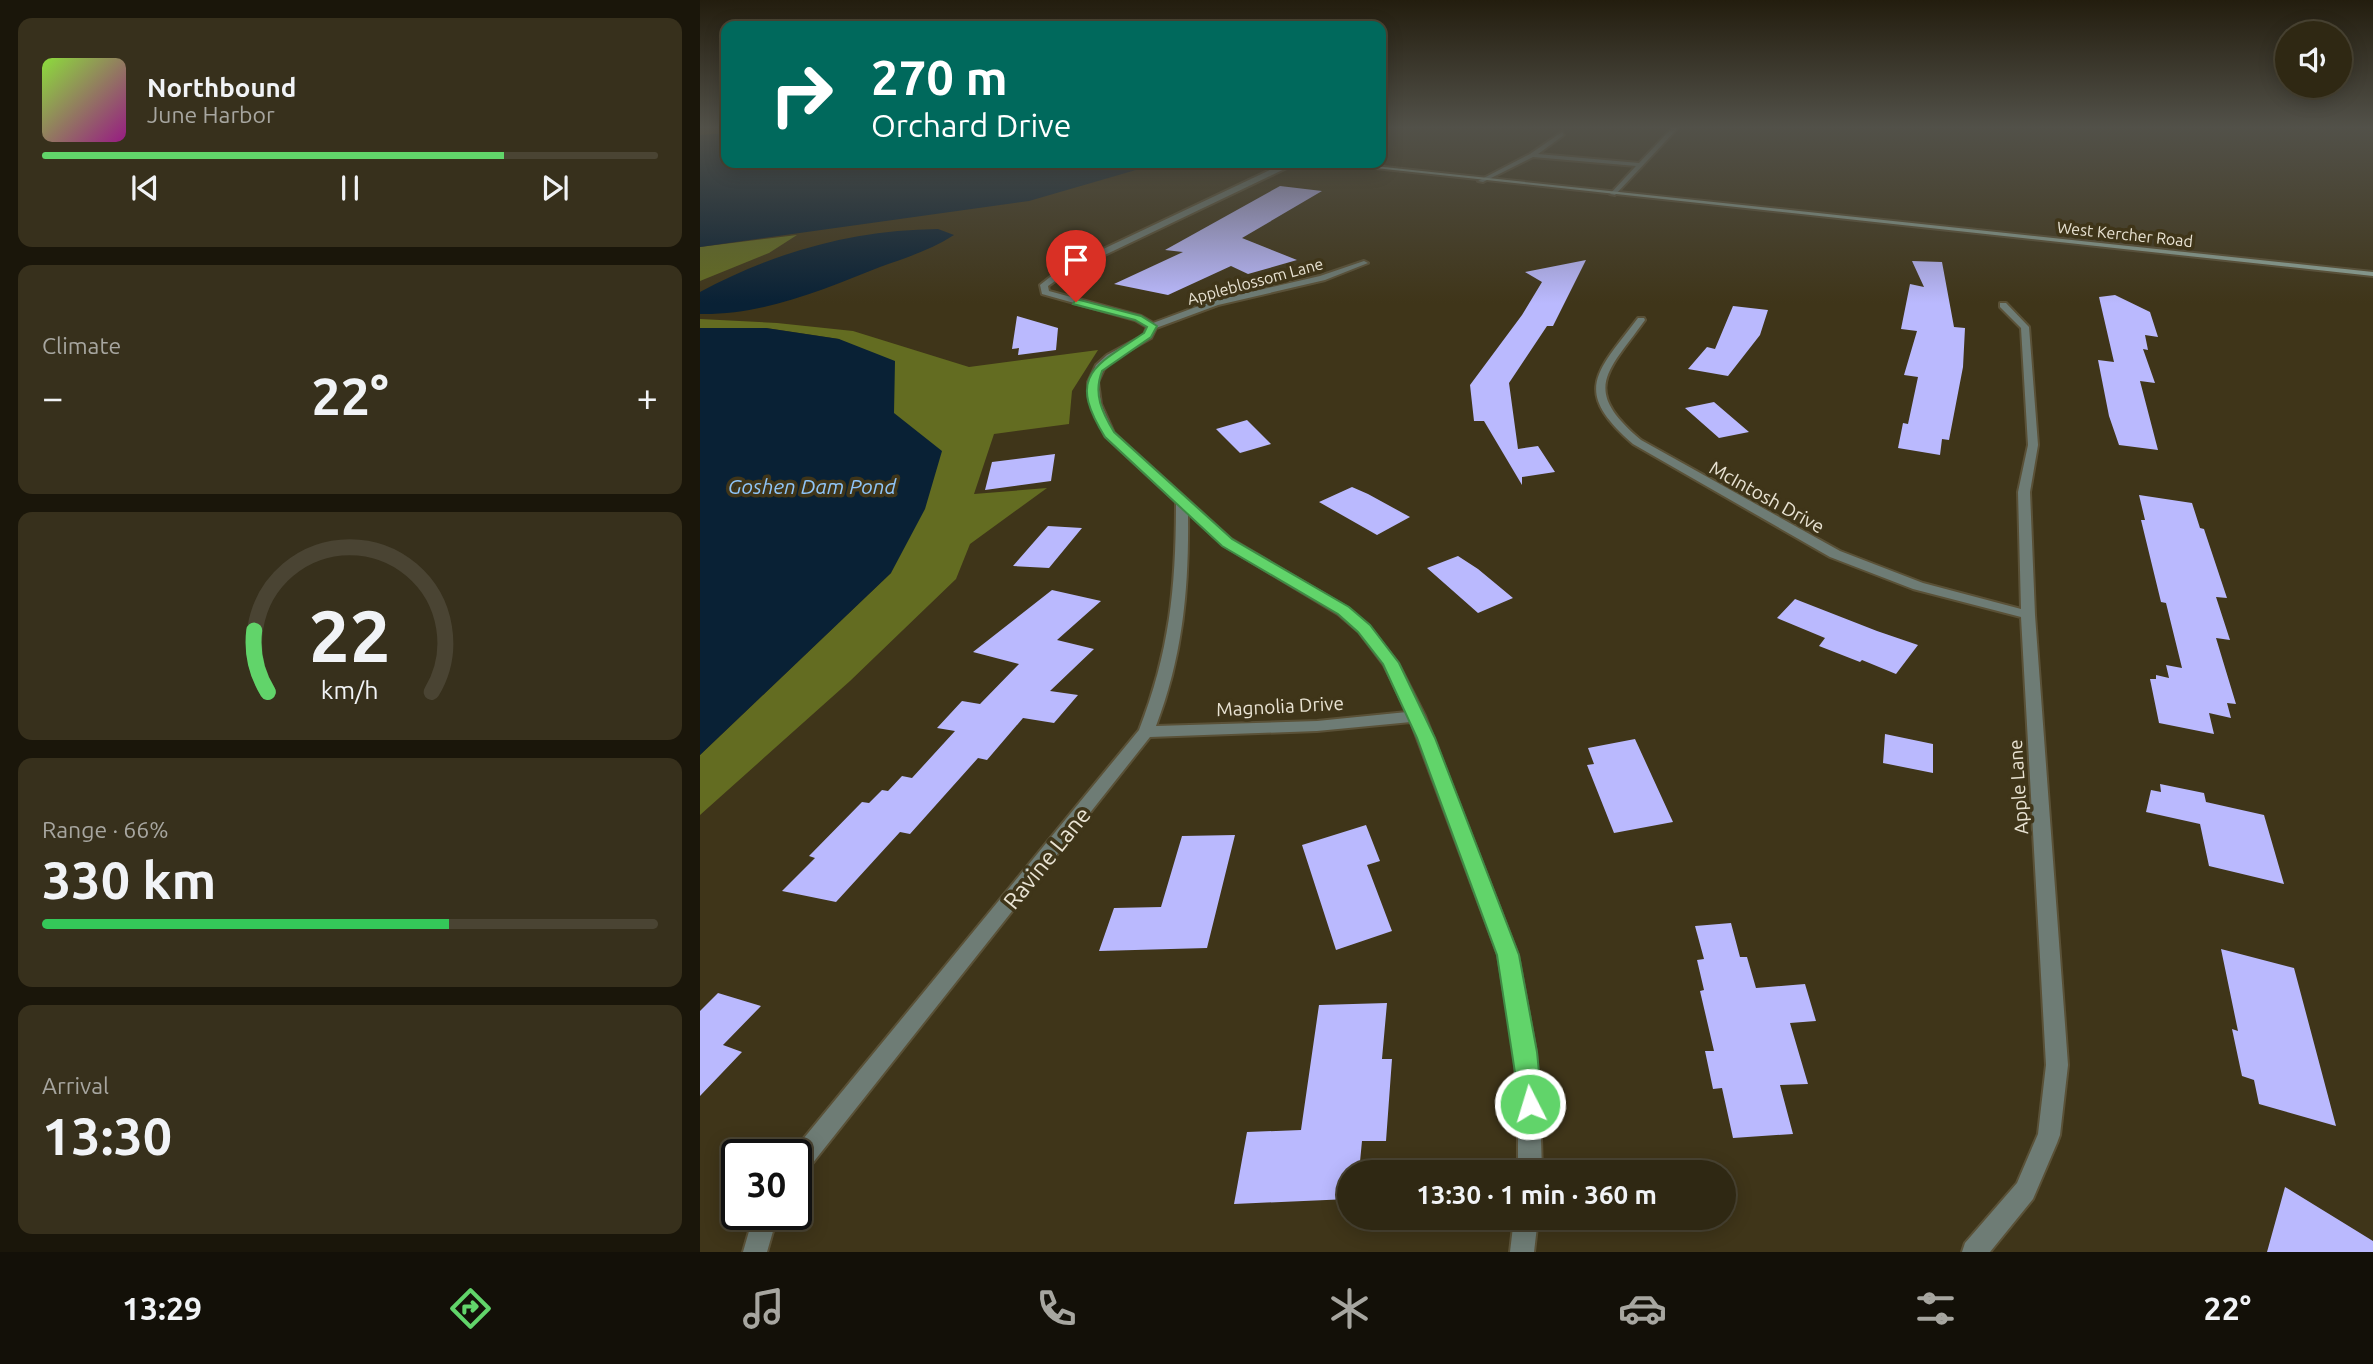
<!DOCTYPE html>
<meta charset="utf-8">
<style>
body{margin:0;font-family:Ubuntu,sans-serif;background:#37301c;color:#f1f3f6;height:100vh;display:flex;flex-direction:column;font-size:26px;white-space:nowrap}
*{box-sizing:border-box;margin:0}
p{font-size:23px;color:#a7a6a0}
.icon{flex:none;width:38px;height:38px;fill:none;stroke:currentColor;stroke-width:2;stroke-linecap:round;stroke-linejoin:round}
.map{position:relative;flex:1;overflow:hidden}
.details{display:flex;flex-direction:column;gap:18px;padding:18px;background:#1a160a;width:700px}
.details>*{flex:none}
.top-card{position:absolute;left:21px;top:21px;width:665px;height:147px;border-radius:14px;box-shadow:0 4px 18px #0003,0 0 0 2px #4a4433;background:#00695c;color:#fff;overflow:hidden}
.buttons{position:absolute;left:1575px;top:21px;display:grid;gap:14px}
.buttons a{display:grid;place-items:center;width:77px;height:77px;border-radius:50%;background:#2f2813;box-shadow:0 4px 18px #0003,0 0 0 2px #4a4433;font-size:35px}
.speed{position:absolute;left:21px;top:1139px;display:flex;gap:14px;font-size:35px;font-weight:700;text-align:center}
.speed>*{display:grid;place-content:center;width:91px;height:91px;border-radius:50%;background:#2f2813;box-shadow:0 4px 18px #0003,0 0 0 2px #4a4433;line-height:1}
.speed .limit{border:4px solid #111;border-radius:10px;background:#fff;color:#111}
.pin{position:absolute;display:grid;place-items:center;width:60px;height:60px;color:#fff;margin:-72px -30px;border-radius:50% 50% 50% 0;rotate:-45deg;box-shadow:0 0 7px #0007}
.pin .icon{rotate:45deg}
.me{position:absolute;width:77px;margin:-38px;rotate:355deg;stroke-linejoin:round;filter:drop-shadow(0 0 5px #0008)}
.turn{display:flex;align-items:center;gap:24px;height:147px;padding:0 35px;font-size:32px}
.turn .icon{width:91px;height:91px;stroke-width:2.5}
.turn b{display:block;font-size:49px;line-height:60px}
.big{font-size:52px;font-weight:700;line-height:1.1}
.details .widget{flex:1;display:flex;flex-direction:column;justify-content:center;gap:10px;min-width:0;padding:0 24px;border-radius:14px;background:#37301c}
.details .dial{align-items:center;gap:0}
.dial svg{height:182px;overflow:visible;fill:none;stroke:#4a4433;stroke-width:7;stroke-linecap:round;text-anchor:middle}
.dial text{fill:#f1f3f6;stroke:none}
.song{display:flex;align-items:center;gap:21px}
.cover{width:84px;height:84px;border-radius:10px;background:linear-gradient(135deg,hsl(90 70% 55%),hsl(310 70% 35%))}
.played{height:7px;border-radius:4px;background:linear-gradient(90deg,#61d46a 75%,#4a4433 75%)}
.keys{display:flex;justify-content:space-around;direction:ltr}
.heat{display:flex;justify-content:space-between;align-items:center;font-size:38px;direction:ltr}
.charge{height:10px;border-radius:5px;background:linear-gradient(90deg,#34c759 66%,#4a4433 0)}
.trip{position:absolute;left:637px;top:1160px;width:399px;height:70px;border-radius:35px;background:#2f2813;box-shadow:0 4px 18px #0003,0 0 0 2px #4a4433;font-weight:700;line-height:70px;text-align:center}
.dock{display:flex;height:112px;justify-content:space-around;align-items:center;background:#131008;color:#a7a6a0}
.dock .icon{width:49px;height:49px}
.dock .selected{color:#61d46a}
.dock b{font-size:32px;color:#f1f3f6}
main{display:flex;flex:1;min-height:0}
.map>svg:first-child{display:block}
</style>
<main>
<section class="details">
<div class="widget">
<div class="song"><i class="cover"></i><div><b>Northbound</b><p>June Harbor</p></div></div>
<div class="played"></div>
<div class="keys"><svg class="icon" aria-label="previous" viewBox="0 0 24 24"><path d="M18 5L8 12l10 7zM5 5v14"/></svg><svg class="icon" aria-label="pause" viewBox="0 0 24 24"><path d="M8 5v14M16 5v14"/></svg><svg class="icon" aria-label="next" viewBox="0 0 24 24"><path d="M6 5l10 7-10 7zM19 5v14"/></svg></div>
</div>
<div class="widget"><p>Climate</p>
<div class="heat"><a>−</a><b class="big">22°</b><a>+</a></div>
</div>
<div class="widget dial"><svg viewBox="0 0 100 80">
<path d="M14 69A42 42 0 1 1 86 69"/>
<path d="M14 69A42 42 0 0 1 8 42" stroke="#61d46a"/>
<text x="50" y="56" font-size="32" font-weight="700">22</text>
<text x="50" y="72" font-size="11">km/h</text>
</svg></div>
<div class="widget"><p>Range · 66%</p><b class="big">330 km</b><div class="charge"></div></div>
<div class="widget"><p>Arrival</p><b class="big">13:30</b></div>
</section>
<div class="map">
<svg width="1673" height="1252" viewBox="0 0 1673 1252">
<rect width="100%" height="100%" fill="#3f3519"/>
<path fill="#636c21" d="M 97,235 L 69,253 L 0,281 L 0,247 Z
M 0,319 L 77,323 L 153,331 L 269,367 L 398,350 L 372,391 L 369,424 L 294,434 L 274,494 L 347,488 L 270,544 L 256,579 L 150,681 L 0,815 L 0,755 L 191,573 L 194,413 L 139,339 L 66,328 L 0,328 Z"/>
<path fill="#092135" d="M 26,133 L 26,163 L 460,163 L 329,201 L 0,247 L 0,135 Z
M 238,229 L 254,235 C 231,250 205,258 180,267 C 122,290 64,315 0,314 L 0,292 C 74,252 153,230 238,229 Z
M 0,328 L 66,328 L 139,339 L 195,361 L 194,413 L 242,451 L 225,509 L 191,573 L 0,755 Z"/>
<path fill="#bab9fe" d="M 580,186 L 622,191 L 542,238 L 597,260 L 548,274 L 531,266 L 468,295 L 414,284 L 483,252 L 465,250 Z
M 886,260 L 853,326 L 847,326 L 809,383 L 818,449 L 838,446 L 855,472 L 822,477 L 822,485 L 784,421 L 774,421 L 770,385 L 822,315 L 842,282 L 825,272 Z
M 1212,261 L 1242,262 L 1254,327 L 1265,328 L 1263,367 L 1249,440 L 1242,439 L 1240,455 L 1198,448 L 1203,423 L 1208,424 L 1218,377 L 1204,375 L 1217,331 L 1201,329 L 1210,284 L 1224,287 Z
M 1415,295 L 1450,312 L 1458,337 L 1445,335 L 1448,350 L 1443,349 L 1455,383 L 1440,381 L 1458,450 L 1419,445 L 1409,416 L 1398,360 L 1414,362 L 1399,297 Z
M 1033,306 L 1068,310 L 1060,335 L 1028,376 L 988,369 L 1007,347 L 1015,349 Z
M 317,316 L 358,328 L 356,350 L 318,355 L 319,348 L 312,349 Z
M 1014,402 L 1049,432 L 1019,438 L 985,408 Z
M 547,420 L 571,444 L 540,453 L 516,429 Z
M 355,454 L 351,481 L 285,490 L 292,462 Z
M 652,487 L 668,494 L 710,517 L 677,535 L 619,502 Z
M 1439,495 L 1492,503 L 1500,528 L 1504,529 L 1527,598 L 1516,597 L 1530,640 L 1516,638 L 1536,704 L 1527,703 L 1531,718 L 1509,713 L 1514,734 L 1459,723 L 1450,679 L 1456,679 L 1456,675 L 1469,678 L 1466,665 L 1482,668 L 1466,603 L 1461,602 L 1441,520 L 1445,520 Z
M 348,526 L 382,528 L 349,568 L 313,566 Z
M 758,556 L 778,569 L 813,598 L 778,613 L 727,568 Z
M 352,590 L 401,601 L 357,640 L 394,649 L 350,691 L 378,695 L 354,723 L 323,718 L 287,760 L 278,758 L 210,834 L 200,832 L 136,902 L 82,891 L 115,858 L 109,856 L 162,802 L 169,803 L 182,790 L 188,791 L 202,776 L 212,778 L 255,731 L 237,728 L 262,701 L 280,704 L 319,664 L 273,652 Z
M 1095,599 L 1177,631 L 1218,645 L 1196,674 L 1162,660 L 1160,662 L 1119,646 L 1125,638 L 1077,618 Z
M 1185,734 L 1233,744 L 1233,773 L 1183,763 Z
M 935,739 L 973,822 L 914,833 L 887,765 L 894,764 L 888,748 Z
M 1460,784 L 1504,793 L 1506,802 L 1564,815 L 1584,884 L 1509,866 L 1500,824 L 1446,812 L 1451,790 L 1461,792 Z
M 666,825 L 680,861 L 667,865 L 692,931 L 636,950 L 602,845 Z
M 535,835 L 507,948 L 399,951 L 414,908 L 461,907 L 482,836 Z
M 1031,923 L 1040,957 L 1047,957 L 1056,988 L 1105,984 L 1116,1021 L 1090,1023 L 1108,1084 L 1080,1085 L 1093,1134 L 1033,1138 L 1022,1088 L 1013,1089 L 1005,1051 L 1014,1051 L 1000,991 L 1004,990 L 997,960 L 1004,959 L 995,926 Z
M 1521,949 L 1594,968 L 1636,1126 L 1559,1104 L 1554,1080 L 1542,1076 L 1532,1029 L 1538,1031 Z
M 18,993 L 61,1006 L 23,1045 L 42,1052 L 0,1096 L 0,1011 Z
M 687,1003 L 682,1059 L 692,1059 L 686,1141 L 662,1141 L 659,1172 L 649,1172 L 649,1199 L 534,1204 L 547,1132 L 601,1130 L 619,1005 Z
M 1585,1187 L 1673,1241 L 1673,1252 L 1567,1252 Z"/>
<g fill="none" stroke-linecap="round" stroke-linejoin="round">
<g stroke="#5a5137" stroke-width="4">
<path id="lane" d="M 972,128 L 978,128 L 915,195 L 910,194 L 936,166 L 833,157 L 783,182 L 778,181 L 830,154 L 862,132 L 864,135 L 838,154 L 939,163 Z"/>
</g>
<g stroke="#5a5137" stroke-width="4">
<path id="street" d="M 589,163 L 597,163 L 365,274 L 348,286 L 349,291 L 441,316 L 453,323 L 512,301 L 620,276 L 664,261 L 668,263 L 625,280 L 518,305 L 456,328 L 451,338 L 414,359 L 404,369 L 398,382 L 401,404 L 414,433 L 531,539 L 648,608 L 669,626 L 698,663 L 725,716 L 818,955 L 836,1052 L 840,1104 L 842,1172 L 818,1172 L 818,1104 L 814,1052 L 798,955 L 711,722 L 617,731 L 450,737 L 104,1174 L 96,1178 L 96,1155 L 90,1155 L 439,730 C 470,651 476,585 476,502 L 405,436 L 391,404 L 388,382 L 396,365 L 407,355 L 444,335 L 447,327 L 435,320 L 342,294 L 340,285 L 359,270 L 574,168 ZM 488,513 L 523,545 L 638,614 L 659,632 L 684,665 L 707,712 L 617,721 L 456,726 C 483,656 489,587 488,513 Z
M 1300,303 L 1306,303 L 1329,327 L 1338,445 L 1330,492 L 1335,615 L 1368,1065 L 1360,1135 L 1357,1143 L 1333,1199 L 1290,1252 L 1262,1252 L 1265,1243 L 1317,1183 L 1338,1134 L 1346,1065 L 1321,617 L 1213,589 L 1130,557 L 933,444 C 872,391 896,373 938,318 L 944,318 L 945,320 C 907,373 881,389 941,440 L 1140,551 L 1223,583 L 1321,609 L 1318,492 L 1328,445 L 1321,328 L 1300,307 Z
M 54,1214 L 78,1214 L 67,1252 L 43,1252 Z
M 814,1218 L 838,1218 L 834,1252 L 810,1252 Z"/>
</g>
<g stroke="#5a5137" stroke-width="4">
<path id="secondary" d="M 629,163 L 646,163 L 1673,272 L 1673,276 Z"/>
</g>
<use href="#lane" fill="#6e7c75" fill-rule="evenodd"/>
<use href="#street" fill="#6e7c75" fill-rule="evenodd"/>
<use href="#secondary" fill="#8da397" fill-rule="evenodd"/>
</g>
<linearGradient id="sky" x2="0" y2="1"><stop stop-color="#231d0e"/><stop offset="0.42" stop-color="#525149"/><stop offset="1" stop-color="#525149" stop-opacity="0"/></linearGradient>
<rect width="1673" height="303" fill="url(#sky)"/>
<path fill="#61d46a" stroke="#3f8a45" stroke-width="2" d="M 376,299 L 441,316 L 457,326 L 451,337 L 402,371 C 393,394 402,412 414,432 L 532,539 L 649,607 L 670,625 L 699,663 L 735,738 L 819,955 L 837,1052 L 842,1104 L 838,1112 L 830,1116 L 821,1112 L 797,955 L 717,738 L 683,664 L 658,632 L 638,614 L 522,546 L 405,437 C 366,375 395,366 444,333 L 447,327 L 435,320 L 373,304 Z"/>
<g text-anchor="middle" stroke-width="7" stroke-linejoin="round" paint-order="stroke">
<g font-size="16" fill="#e9e3d3" stroke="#3f3519">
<text transform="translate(1425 234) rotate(6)" y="6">West Kercher Road</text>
<text transform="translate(555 281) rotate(-15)" y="6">Appleblossom Lane</text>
</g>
<g font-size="19" fill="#e9e3d3" stroke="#3f3519">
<text transform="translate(1067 497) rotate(29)" y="7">McIntosh Drive</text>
<text transform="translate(580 706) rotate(-3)" y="7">Magnolia Drive</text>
<text transform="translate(1318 787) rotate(-94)" y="7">Apple Lane</text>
</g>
<g font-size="21" font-style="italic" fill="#8fc5f8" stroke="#3f3519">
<text x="112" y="494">Goshen Dam Pond</text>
</g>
<g font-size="23" fill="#e9e3d3" stroke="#3f3519">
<text transform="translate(347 858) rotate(-51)" y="8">Ravine Lane</text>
</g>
</g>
</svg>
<div class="buttons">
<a><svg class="icon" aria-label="sound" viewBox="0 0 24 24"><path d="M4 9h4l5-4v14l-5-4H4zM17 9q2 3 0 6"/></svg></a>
</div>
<div class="speed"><div class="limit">30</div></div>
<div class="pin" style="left:376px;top:302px;background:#d93025"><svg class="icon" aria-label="arrive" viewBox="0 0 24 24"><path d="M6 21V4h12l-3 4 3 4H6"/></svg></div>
<svg class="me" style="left:830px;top:1104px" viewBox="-20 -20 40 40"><circle r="17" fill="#61d46a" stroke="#fff" stroke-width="3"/><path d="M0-11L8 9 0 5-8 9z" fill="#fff"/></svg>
<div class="trip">13:30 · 1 min · 360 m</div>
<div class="top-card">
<div class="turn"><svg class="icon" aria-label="right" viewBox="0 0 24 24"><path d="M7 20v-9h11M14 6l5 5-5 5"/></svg><div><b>270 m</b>Orchard Drive</div></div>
</div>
</div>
</main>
<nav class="dock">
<b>13:29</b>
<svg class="icon selected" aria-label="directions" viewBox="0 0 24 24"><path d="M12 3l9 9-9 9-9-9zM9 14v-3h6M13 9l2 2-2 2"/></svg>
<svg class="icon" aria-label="music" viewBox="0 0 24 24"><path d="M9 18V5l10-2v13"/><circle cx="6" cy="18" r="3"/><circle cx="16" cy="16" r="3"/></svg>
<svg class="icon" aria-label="phone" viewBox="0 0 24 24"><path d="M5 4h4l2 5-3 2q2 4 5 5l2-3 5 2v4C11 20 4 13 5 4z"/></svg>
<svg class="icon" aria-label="climate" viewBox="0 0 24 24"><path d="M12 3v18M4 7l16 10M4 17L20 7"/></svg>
<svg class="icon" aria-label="car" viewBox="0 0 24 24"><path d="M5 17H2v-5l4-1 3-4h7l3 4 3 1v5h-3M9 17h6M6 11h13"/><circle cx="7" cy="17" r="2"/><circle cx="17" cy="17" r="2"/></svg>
<svg class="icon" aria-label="filters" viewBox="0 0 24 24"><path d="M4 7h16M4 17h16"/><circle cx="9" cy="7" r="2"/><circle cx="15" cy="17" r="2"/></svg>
<b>22°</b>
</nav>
